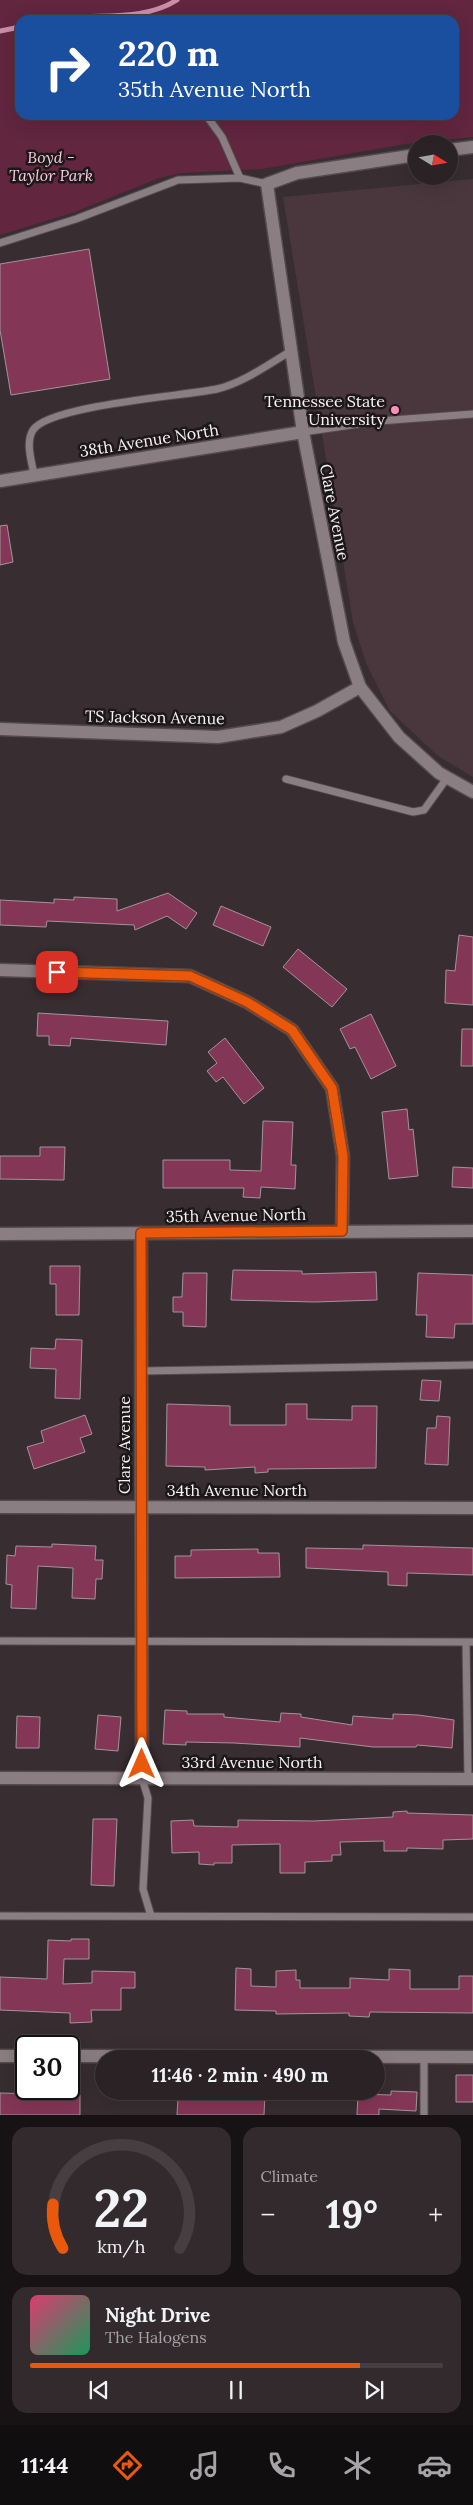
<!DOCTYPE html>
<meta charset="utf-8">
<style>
body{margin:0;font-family:Lora,serif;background:#322a2d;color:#f1f3f6;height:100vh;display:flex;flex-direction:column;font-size:19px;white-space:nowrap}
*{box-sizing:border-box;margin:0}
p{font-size:16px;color:#a5a4a7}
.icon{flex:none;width:28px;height:28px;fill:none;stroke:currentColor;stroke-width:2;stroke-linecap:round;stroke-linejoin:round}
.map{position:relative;height:2115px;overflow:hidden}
.drawer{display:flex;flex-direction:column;gap:12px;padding:12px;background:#171314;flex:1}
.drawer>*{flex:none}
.banner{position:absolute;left:15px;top:15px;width:444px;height:105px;border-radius:15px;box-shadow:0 5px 20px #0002,0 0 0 1px #463f42;background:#1a4fa0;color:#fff;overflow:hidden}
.needle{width:32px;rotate:101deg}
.controls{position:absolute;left:408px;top:135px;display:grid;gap:10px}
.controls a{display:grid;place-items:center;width:50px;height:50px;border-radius:50%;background:#2a2225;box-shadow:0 5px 20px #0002,0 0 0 1px #463f42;font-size:25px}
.speed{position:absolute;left:15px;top:2035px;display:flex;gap:10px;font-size:25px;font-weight:700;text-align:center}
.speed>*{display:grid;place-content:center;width:65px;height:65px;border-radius:50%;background:#2a2225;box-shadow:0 5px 20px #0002,0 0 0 1px #463f42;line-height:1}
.speed .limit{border:2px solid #111;border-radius:8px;background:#fff;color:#111}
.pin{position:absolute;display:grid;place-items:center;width:42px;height:42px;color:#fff;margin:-21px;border-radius:10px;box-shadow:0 2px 8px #0006}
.me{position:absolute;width:55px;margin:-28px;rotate:0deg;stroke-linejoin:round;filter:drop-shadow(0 0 4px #0008)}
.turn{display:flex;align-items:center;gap:18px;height:105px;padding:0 20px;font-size:22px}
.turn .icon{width:65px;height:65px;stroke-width:2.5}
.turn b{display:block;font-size:35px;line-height:42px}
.big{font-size:38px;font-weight:700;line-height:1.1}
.drawer .card{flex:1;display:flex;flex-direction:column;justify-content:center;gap:8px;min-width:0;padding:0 18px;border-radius:15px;background:#322a2d}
.drawer .dial{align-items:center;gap:0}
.dial svg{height:130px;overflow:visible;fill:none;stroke:#463f42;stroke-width:7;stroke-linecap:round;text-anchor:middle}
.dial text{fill:#f1f3f6;stroke:none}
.song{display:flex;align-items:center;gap:15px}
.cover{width:60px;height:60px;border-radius:8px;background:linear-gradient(135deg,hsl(340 70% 55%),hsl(150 70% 35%))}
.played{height:5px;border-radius:2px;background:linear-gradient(90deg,#ea580c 80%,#463f42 80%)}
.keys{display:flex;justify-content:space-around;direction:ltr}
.heat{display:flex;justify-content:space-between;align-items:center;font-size:28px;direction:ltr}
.drawer .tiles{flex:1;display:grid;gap:12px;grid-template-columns:1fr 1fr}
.card:last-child{grid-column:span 2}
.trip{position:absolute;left:95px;top:2050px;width:290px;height:50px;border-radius:25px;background:#2a2225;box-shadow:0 5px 20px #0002,0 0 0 1px #463f42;font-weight:700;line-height:50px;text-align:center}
.tab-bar{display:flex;height:80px;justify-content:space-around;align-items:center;background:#110e0f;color:#a5a4a7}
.tab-bar .icon{width:35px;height:35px}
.tab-bar .on{color:#ea580c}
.tab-bar b{font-size:22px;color:#f1f3f6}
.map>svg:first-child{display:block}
</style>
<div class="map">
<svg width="473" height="2115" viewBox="0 0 473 2115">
<rect width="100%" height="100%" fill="#382d31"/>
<path fill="#49373d" d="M 473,179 L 473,777 L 438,756 L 390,711 L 366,663 L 353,622 L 283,197 Z"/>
<path fill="#62263f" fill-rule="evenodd" d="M 0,0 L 473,0 L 473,137 L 405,144 L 262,169 L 182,173 L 159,178 L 75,212 L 0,235 ZM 20,20 L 454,20 L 454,115 L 20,115 Z"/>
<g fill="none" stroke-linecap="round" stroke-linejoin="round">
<path stroke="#ca8ea5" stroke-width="5" d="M 54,20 C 94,12 141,23 177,0
M 0,31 L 20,27"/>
</g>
<path fill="#843656" stroke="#a29599" d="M 89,249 L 110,379 L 11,395 L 0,330 L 0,264 Z
M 7,525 L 13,562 L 0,565 L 0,526 Z
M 168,893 L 197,913 L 186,929 L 167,916 L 135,930 L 134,925 L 47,921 L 46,927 L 0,925 L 0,900 L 54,903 L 54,899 L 74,900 L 74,897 L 117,899 L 117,911 Z
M 221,906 L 271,927 L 263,946 L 213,925 Z
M 459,935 L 473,937 L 473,1005 L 445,1003 L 446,970 L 455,971 Z
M 298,949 L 347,989 L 332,1007 L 283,967 Z
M 38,1013 L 168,1021 L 166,1045 L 71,1038 L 70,1046 L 49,1045 L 49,1036 L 37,1036 Z
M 371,1014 L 396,1066 L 371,1079 L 355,1047 L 350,1049 L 340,1029 Z
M 462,1029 L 473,1029 L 473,1066 L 461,1066 Z
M 225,1038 L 264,1088 L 244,1104 L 223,1077 L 216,1082 L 207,1071 L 217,1063 L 208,1052 Z
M 407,1109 L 409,1130 L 413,1129 L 418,1176 L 389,1179 L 382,1112 Z
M 263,1121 L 293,1122 L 291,1165 L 296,1165 L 295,1189 L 261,1187 L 260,1198 L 243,1197 L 244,1188 L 163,1188 L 163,1160 L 230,1160 L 230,1170 L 261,1171 Z
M 40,1147 L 65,1147 L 64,1180 L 0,1179 L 0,1156 L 40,1156 Z
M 453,1167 L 473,1168 L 473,1188 L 452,1187 Z
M 50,1266 L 80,1266 L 79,1315 L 56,1315 L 56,1284 L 50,1284 Z
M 233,1270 L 302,1271 L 302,1274 L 376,1272 L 377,1300 L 315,1302 L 231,1300 Z
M 183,1273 L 207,1273 L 206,1327 L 183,1326 L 183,1312 L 173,1312 L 173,1297 L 182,1297 Z
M 418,1273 L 473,1275 L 473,1324 L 455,1324 L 454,1338 L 426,1337 L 427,1315 L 416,1315 Z
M 56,1339 L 82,1340 L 80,1399 L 55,1398 L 56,1369 L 30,1368 L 31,1348 L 55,1349 Z
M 422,1380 L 441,1381 L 439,1401 L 420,1400 Z
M 167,1404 L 230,1406 L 230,1425 L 286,1425 L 286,1404 L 307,1404 L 307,1419 L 352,1420 L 352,1406 L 377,1406 L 376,1468 L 268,1469 L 268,1472 L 255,1473 L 255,1467 L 205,1470 L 205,1467 L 166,1466 Z
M 85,1415 L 92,1434 L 80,1438 L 85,1452 L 34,1469 L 27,1447 L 44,1442 L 41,1431 Z
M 437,1416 L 450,1417 L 448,1465 L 425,1464 L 427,1428 L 436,1428 Z
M 52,1544 L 96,1546 L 95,1560 L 103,1560 L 102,1579 L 96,1579 L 95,1599 L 72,1598 L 73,1568 L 38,1566 L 36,1609 L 11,1608 L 12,1585 L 6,1584 L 7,1555 L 15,1556 L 16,1546 L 52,1547 Z
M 363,1545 L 473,1548 L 473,1575 L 407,1573 L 407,1586 L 388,1585 L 388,1572 L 306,1568 L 306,1548 L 363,1549 Z
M 258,1549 L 258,1553 L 279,1553 L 280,1577 L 175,1578 L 175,1556 L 191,1556 L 191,1550 Z
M 165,1710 L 187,1711 L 187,1714 L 224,1714 L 224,1717 L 280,1722 L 281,1713 L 301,1714 L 301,1717 L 352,1725 L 353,1716 L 393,1719 L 393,1714 L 418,1715 L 454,1720 L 452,1748 L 417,1745 L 416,1747 L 373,1747 L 300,1738 L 300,1747 L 234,1743 L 186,1742 L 186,1745 L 163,1744 Z
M 98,1715 L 121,1717 L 118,1751 L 95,1749 Z
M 17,1716 L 40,1717 L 39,1748 L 16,1748 Z
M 407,1811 L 407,1813 L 473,1815 L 473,1839 L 443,1840 L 443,1849 L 407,1848 L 407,1851 L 384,1851 L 384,1841 L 340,1842 L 341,1855 L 332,1855 L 332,1861 L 305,1862 L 305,1873 L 280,1873 L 280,1844 L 232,1845 L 232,1863 L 214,1863 L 214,1865 L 199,1864 L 199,1852 L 172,1853 L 171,1821 L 193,1820 L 194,1826 L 238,1827 L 238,1820 L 314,1821 L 393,1817 L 393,1812 Z
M 93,1819 L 117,1819 L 114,1886 L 91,1885 Z
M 71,1939 L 89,1939 L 89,1959 L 64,1959 L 63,1984 L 92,1983 L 92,1971 L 135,1972 L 135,1988 L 121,1988 L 121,2010 L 91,2010 L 92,2022 L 70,2023 L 70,2013 L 0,2010 L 0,1977 L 47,1979 L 48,1940 L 71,1941 Z
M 236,1968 L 251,1969 L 251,1986 L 276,1987 L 276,1971 L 296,1970 L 296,1980 L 300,1980 L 300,1988 L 350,1988 L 350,1978 L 389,1980 L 389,1969 L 410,1970 L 410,1989 L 459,1989 L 459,1976 L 473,1976 L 473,2013 L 370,2012 L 369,2017 L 349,2016 L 349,2013 L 276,2014 L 276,2011 L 235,2010 Z
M 456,2075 L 473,2075 L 473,2102 L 456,2102 Z
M 391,2091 L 417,2092 L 416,2111 L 379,2109 L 379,2115 L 357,2115 L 358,2094 L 391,2095 Z
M 0,2093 L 80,2095 L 80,2115 L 0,2115 Z
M 244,2093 L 265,2094 L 264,2115 L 177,2115 L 178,2098 L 192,2098 L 192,2094 Z"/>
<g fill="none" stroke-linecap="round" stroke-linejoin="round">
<g stroke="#534b4e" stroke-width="9">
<path id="service" d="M 206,115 L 222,137 L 240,178
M 0,243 L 76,219 L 178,180 L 240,178 L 267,184
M 303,432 L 379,421 L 473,414
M 34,475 C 32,462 25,443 33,430 C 50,405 184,396 217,389 C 243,383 269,364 291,351
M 286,779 L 413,812 L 424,810 L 447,778
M 141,1371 L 473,1365
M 0,1641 L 473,1642
M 466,1642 L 468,1779
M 142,1778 L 148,1798 L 143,1889 L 151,1916
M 0,1916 L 473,1917
M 424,2059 L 424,2115"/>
</g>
<g stroke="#534b4e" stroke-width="15">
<path id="minor" d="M 0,481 L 303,432
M 0,729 L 218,737 L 281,727 L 317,711 L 360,687
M 0,970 L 190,976 L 247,1002 L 292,1030 L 332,1088 L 343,1156 L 342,1231
M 141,1233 L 142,1777
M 0,1234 L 473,1231
M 0,1507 L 473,1508
M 0,2056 L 26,2056
M 69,2056 L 473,2057"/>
</g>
<g stroke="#534b4e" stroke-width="15">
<path id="tertiary" d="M 449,150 L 473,147
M 416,155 L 297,173 L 267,184 L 303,432 L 344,642 L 360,687 L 399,737 L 439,773 L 473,792
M 0,1778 L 473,1779"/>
</g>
<use href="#service" stroke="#8b7e82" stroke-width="7"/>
<use href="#minor" stroke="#8b7e82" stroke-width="12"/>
<use href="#tertiary" stroke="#8b7e82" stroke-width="12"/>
</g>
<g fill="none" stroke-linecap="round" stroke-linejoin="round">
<g stroke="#983908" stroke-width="12">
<path id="route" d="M 57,972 L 190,976 L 247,1002 L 292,1030 L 332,1088 L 343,1156 L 342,1231 L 141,1233 L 142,1764"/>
</g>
<use href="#route" stroke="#ea580c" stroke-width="9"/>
</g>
<circle fill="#ff8eb9" stroke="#1c1719" stroke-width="2" cx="395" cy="410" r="5"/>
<g text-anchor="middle" stroke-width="5" stroke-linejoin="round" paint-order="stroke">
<g font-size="16" font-style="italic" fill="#facbdb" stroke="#1c1719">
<text x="51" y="163">Boyd -<tspan x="51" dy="18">Taylor Park</tspan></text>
</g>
<g font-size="16" fill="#f9f2f4" stroke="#1c1719" text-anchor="end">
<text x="385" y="407">Tennessee State<tspan x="385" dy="18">University</tspan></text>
</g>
<g font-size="16" fill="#f9f2f4" stroke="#1c1719">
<text transform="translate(149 440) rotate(-9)" y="6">38th Avenue North</text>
<text transform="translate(335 512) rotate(79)" y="6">Clare Avenue</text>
<text transform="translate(155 717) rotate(1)" y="6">TS Jackson Avenue</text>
<text transform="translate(236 1215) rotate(-1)" y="6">35th Avenue North</text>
<text transform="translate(124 1445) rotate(-90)" y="6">Clare Avenue</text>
<text x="237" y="1496">34th Avenue North</text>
<text x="252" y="1768">33rd Avenue North</text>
</g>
</g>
</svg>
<div class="controls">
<a><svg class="needle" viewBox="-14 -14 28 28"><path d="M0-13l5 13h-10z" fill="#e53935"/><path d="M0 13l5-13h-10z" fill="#a5a4a7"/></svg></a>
</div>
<div class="speed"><div class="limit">30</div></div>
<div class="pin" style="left:57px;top:972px;background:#d93025"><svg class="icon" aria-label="arrive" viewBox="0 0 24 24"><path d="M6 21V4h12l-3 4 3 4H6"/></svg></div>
<svg class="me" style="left:142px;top:1764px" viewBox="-20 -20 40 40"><path d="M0-17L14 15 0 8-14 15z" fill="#ea580c" stroke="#fff" stroke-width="4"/></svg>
<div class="trip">11:46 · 2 min · 490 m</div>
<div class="banner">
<div class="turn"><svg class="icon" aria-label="right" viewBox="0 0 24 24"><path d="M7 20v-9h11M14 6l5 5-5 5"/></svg><div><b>220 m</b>35th Avenue North</div></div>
</div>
</div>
<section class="drawer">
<div class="tiles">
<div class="card dial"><svg viewBox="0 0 100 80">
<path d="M14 69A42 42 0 1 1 86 69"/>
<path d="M14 69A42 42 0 0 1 8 42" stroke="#ea580c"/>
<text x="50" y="56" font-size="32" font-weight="700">22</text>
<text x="50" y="72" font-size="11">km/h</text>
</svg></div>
<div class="card"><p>Climate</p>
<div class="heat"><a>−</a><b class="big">19°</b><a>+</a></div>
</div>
<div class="card">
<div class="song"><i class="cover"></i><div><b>Night Drive</b><p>The Halogens</p></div></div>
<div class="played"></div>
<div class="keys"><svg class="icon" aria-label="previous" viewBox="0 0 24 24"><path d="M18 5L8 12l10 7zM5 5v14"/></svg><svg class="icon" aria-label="pause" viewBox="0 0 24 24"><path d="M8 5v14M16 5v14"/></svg><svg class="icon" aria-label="next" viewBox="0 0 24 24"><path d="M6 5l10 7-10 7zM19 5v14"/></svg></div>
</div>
</div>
</section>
<nav class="tab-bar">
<b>11:44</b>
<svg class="icon on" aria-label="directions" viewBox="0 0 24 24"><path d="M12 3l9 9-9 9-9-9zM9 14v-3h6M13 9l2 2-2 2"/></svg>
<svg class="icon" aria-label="music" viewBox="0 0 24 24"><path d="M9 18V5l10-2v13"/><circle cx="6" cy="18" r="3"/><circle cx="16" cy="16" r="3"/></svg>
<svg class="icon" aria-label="phone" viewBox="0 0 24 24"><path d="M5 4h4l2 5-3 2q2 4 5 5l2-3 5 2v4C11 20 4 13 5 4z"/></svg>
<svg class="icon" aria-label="climate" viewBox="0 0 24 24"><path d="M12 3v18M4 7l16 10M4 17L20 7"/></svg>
<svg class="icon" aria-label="car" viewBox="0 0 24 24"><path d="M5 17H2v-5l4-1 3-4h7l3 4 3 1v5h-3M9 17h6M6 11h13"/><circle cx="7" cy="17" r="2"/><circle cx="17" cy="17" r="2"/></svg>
</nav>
